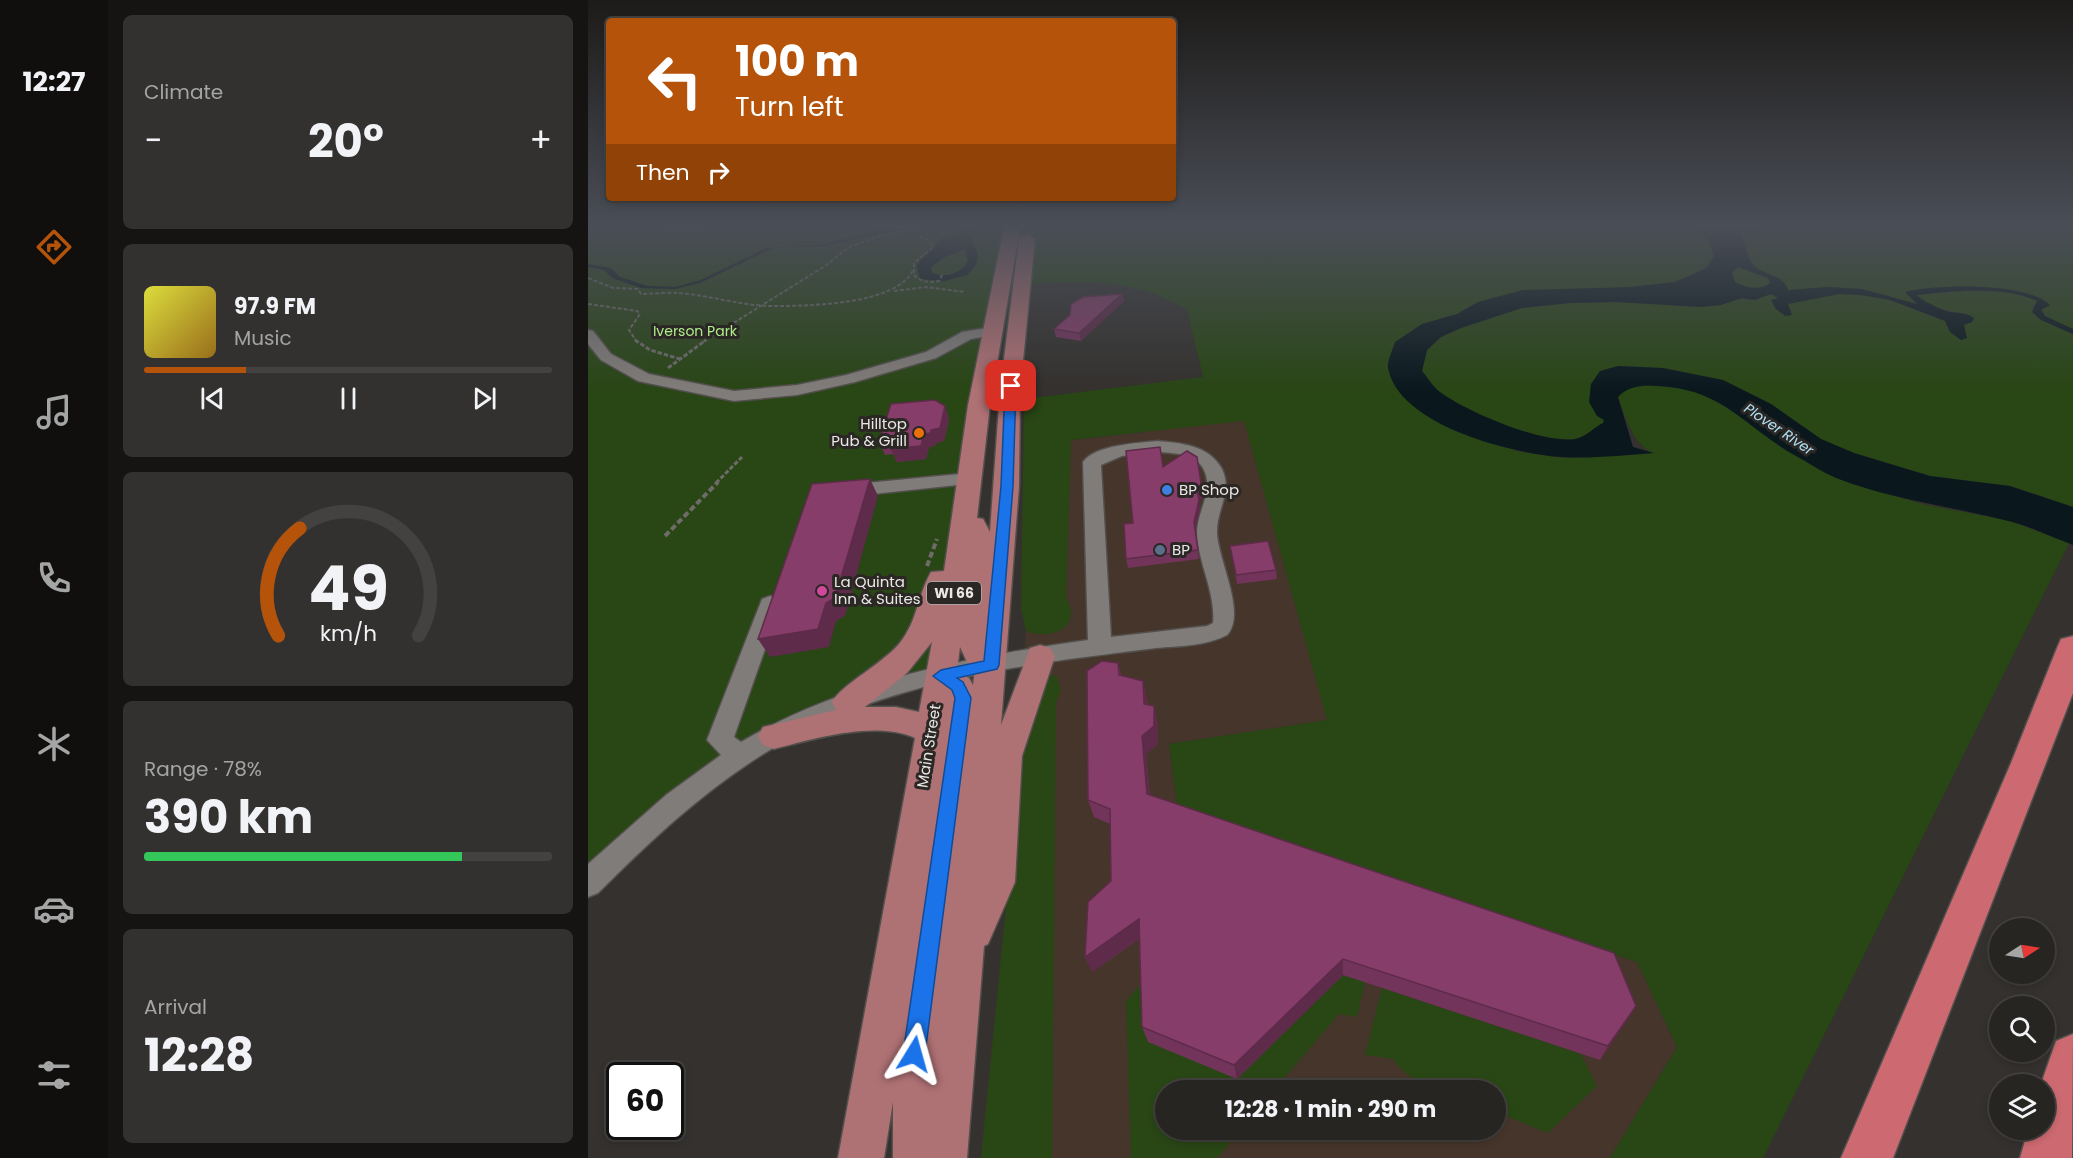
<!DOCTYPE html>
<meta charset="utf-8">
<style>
body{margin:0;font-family:Poppins,sans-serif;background:#33312f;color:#f1f3f6;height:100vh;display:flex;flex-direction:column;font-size:22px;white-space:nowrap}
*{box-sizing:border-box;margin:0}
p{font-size:20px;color:#a4a5a5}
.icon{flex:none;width:33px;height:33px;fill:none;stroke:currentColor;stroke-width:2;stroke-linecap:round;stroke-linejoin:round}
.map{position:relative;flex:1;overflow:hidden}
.sheet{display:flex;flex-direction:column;gap:15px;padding:15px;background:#151413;width:480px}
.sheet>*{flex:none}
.guide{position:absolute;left:18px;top:18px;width:570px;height:183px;border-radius:6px;box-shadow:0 3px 9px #0003,0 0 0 2px #434240;background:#b45309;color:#fff;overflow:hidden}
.needle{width:39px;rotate:78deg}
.fabs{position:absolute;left:1401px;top:918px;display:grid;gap:12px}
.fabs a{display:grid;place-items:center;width:66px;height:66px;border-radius:50%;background:#272522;box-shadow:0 3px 9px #0003,0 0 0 2px #434240;font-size:30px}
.speed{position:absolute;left:18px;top:1062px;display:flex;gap:12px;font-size:30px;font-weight:700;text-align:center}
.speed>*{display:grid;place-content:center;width:78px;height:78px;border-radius:50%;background:#272522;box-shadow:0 3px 9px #0003,0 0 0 2px #434240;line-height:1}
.speed .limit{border:3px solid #111;border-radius:9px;background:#fff;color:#111}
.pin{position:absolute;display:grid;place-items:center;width:51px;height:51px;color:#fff;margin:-26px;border-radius:12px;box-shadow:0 3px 9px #0006}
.me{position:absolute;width:66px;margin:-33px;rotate:8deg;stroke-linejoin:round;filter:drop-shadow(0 0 4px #0008)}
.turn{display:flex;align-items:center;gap:21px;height:126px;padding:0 30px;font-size:27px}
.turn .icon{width:78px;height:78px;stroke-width:2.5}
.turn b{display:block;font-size:42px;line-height:51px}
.then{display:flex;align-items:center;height:57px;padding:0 30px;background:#0003;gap:12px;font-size:22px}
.big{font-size:45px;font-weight:700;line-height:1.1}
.sheet .card{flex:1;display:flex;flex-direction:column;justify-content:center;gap:9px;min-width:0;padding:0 21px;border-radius:9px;background:#33312f}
.sheet .dial{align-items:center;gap:0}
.dial svg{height:156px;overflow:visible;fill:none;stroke:#434240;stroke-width:7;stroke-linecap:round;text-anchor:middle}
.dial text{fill:#f1f3f6;stroke:none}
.song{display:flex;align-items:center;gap:18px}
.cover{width:72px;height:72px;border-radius:9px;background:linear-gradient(135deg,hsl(60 70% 55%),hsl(40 70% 35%))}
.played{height:6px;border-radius:3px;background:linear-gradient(90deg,#b45309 25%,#434240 25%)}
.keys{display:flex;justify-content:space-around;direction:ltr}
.heat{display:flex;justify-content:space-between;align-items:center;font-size:33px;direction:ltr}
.charge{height:9px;border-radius:4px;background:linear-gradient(90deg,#34c759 78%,#434240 0)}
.trip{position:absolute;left:567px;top:1080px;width:351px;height:60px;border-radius:30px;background:#272522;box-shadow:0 3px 9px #0003,0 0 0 2px #434240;font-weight:700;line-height:60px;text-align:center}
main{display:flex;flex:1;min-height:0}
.tab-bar{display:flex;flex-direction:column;width:108px;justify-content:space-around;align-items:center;background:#100f0e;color:#a4a5a5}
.tab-bar .icon{width:42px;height:42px}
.tab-bar .selected{color:#b45309}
.tab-bar b{font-size:27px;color:#f1f3f6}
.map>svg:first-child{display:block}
</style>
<main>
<nav class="tab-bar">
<b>12:27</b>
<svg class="icon selected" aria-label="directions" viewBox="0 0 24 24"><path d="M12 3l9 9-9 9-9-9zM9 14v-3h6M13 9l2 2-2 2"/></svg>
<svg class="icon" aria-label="music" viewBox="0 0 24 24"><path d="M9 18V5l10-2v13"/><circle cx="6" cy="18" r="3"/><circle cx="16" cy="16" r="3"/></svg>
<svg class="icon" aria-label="phone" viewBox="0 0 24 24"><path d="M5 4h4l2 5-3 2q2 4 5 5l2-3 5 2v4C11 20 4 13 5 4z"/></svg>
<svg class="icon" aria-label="climate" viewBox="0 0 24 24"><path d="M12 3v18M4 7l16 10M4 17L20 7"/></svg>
<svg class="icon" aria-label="car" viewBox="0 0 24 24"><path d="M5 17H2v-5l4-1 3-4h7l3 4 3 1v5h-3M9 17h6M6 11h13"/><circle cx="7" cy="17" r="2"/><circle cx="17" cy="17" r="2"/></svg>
<svg class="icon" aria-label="filters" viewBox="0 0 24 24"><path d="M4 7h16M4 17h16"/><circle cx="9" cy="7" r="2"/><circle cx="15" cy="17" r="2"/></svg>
</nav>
<section class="sheet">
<div class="card"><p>Climate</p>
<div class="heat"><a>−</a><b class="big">20°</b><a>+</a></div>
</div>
<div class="card">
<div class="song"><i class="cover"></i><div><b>97.9 FM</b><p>Music</p></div></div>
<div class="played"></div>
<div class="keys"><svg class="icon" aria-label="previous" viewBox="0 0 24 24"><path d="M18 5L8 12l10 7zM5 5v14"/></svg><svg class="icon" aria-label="pause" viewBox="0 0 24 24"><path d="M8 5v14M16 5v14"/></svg><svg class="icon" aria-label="next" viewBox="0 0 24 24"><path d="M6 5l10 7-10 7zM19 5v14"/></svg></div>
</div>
<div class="card dial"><svg viewBox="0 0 100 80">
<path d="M14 69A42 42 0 1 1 86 69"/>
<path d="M14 69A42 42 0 0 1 25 14" stroke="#b45309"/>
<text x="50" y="56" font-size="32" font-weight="700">49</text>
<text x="50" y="72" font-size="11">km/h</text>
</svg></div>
<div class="card"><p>Range · 78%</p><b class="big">390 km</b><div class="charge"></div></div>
<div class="card"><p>Arrival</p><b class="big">12:28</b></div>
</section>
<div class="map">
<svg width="1485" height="1158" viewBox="0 0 1485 1158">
<rect width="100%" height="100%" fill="#34312e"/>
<path fill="#46352a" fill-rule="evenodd" d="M 656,420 L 740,720 L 581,744 L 589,805 L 1049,962 L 1089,1047 L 1022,1158 L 393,1158 L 420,887 L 438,631 L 433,608 L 436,446 ZM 578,1090 L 908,1090 L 908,1130 L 578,1130 Z"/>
<path fill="#294615" d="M 0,228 L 424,228 L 353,676 L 186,736 L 0,883 Z
M 449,228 L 1105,228 L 1121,241 L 1126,256 C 1117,271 1103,275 1087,282 L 890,302 L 869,314 L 834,324 L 800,367 L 928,451 L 975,458 L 1064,453 C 1043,440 1039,420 1030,397 L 1036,390 L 1055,385 L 1085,386 L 1121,396 L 1149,412 L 1202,452 L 1247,477 L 1337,505 L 1419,520 L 1481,543 L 1175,1158 L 1022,1158 L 1089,1047 L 1049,962 L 589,805 L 581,744 L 739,720 L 656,421 L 483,440 L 478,597 C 495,627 464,641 438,631 L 433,608 L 436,399 L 615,377 L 599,309 C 551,280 499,280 444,284 Z
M 1169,228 L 1485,228 L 1485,329 L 1457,316 L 1446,295 L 1417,289 L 1317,292 L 1330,305 L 1274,289 L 1240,287 L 1200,290 C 1191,276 1181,276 1168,267 C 1162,263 1154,240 1150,232 Z
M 1150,267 L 1180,278 L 1182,283 C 1173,291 1158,288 1147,282 L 1144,273 Z
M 1379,291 C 1403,292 1427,290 1449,301 L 1444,307 L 1470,328 L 1485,334 L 1485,507 L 1422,486 L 1342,476 L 1266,453 L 1233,439 L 1183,404 L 1135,380 L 1075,368 L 1030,366 L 1015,423 C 1006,429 997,437 987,439 C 954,444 879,412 852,392 C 845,387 840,378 834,371 L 839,350 L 853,337 L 873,328 L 934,308 L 982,303 L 1029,302 L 1113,307 L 1133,305 L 1142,300 L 1167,300 L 1178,295 L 1189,294 L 1200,309 L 1199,304 L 1251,294 L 1273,295 L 1302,300 L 1357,321 L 1359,325 L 1376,331 L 1372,312 C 1360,313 1336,304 1328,295 Z
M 465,675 L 469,676 L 473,690 L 468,703 L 464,1158 L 393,1158 L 420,887 L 430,714 L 458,676 Z
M 755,975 L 777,982 L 769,1017 L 751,1014 L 686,1090 L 578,1090 L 578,1130 L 653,1130 L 629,1158 L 543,1158 L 538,1001 L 558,978 Z
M 794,988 L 993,1054 L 1009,1086 L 960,1133 L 908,1112 L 908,1090 C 870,1090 829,1094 805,1059 L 777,1055 Z"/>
<path fill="#0a181e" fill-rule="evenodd" d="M 298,228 L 319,228 L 235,246 L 185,248 L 112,283 L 87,289 L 53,288 L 24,278 L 16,270 L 0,267 L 0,264 L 23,268 L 32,277 L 60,286 L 87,287 L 113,280 L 178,248 L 233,245 Z
M 388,228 L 384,239 C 391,255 394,261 379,275 L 356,281 L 332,279 L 329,266 C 334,256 347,248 354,238 ZM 377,249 L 380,261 C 372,275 357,278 344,273 L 343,267 L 357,257 Z
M 1105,228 L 1169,228 L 1171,230 L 1150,232 C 1160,241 1157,258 1166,266 C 1177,276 1195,274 1200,290 L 1240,287 L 1274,289 L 1329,304 L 1317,292 C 1346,284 1440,282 1462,305 L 1453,310 L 1457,316 L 1485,329 L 1485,334 L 1453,320 L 1444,312 L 1449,301 C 1415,285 1364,291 1329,295 C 1331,299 1357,312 1363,312 C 1372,314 1378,312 1386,318 L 1384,322 L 1376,325 L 1379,338 L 1373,340 L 1362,332 L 1357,321 L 1302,300 L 1273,295 L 1251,294 L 1200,304 L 1204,315 L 1197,316 L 1187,308 L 1183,300 L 1190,298 L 1183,294 L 1167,300 L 1154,298 L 1133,305 L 1113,307 L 1029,302 L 982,303 L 934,308 L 873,328 L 853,337 L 839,350 L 834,371 C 840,378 845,387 852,392 C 879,412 954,444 987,439 C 998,437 1005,428 1015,423 L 1016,420 L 1009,416 L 1001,402 L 1003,384 L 1012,371 L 1030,366 L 1075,368 L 1135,380 L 1183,404 L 1233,439 L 1266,453 L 1342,476 L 1422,486 L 1485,507 L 1485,545 C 1463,537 1440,525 1416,520 C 1360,506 1302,499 1248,478 C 1234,472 1221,463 1208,456 C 1156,427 1135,388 1068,386 C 1054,385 1040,386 1030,397 L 1045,447 L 1066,453 C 1036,455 1004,459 974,457 C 926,454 811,426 800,368 C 799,361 805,349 807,342 L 834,324 L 869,314 L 890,302 L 935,290 L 1043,287 L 1087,282 L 1119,268 L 1126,256 L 1121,241 ZM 1150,267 L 1180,278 L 1182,283 C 1173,291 1158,288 1147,282 L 1144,273 Z"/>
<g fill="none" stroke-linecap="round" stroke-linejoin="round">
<g stroke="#524f4c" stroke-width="3">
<path id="minor" d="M 405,327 L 410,328 L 412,331 L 410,334 L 383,339 L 348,358 L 267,382 L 209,395 L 146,401 L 50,381 L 13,360 L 0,344 L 0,330 L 5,331 L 23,354 L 61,374 L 146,391 L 209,385 L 258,375 L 338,352 L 374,332 Z
M 569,441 C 593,443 621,445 634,469 C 645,492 628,510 629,533 C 630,560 659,614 639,635 C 618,646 591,646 568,648 C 530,653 493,657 455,663 C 365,677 272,698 192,744 C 124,783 66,837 10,893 L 0,897 L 0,864 L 78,795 L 133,755 L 119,740 L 174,599 L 182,596 L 190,599 L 193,604 L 146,737 L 153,742 C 259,680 380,657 500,640 L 495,462 C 507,445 549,443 569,441 ZM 569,452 C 584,453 606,453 615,468 C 627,490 610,509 609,531 C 609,561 628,592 625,623 L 619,626 L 523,637 L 513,465 L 534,456 Z
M 382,473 L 391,479 L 388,483 L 257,497 L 248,491 L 257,485 Z"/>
</g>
<g stroke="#524f4c" stroke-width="3">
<path id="major" d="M 416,228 L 432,228 L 402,405 L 389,518 L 395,519 L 402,532 L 412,391 L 431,239 L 439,234 L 447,239 L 432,391 L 431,486 L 413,725 L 442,648 L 452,645 L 462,648 L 467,656 L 434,756 L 427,882 L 400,944 L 396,946 L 379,1158 L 305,1158 L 305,1102 L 296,1158 L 250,1158 L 327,738 C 288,720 225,739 186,749 L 175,745 L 170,736 L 175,727 L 248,710 L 244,702 C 253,685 294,664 311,644 C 330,621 329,596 343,572 L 356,571 L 380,405 ZM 344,642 L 331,712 L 308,707 L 277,707 L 319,673 ZM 372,647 L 379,662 L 387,669 L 385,685 L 381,678 L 369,671 Z"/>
</g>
<g stroke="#524f4c" stroke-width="3">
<path id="highway" d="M 1485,636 L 1485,693 L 1305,1158 L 1253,1158 L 1423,763 L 1469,648 L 1473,639 Z
M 1485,1034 L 1484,1158 L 1432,1158 L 1440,1130 L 1456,1130 L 1456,1084 L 1453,1084 L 1468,1041 Z"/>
</g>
<path stroke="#6e6b69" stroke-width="2" stroke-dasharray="4 2" stroke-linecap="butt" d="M 70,228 L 92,231 L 125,228
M 325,229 L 331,230 L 333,237 L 343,242 L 344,248 L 326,263 L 326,275 C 333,282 341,283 351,281 L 355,273
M 0,278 L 25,288 L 50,289 L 53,294 C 65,294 78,292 90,293 C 121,295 153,306 185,306 C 220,306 309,305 325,270
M 306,291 L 338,287 L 377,292
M 0,304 L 49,311 L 52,314 L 41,330 L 49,342
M 115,342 L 237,266 L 261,247 L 298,234 L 327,229"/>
<path stroke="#6e6b69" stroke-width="3" stroke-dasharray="4.5 2" stroke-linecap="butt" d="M 47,340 L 62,350 L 92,359
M 80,368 L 118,340
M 128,483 L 154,457"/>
<path stroke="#6e6b69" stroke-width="4" stroke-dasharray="6 3" stroke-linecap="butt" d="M 77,536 L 130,482
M 339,566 L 349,539"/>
<use href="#minor" fill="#807c79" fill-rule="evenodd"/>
<use href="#major" fill="#ae7174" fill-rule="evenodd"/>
<use href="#highway" fill="#cd6a71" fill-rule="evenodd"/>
</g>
<path fill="#73345b" d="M 534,294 L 536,301 L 493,341 L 468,337 L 466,329 Z
M 357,406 L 361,419 L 356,441 L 348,443 L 347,446 L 341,447 L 338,459 L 309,462 L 305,454 L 297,455 L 291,442 Z
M 575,467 L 615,499 L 610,499 L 612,509 L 607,531 L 611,559 L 540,568 L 538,559 L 545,523 Z
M 642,546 L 688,570 L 689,579 L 649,584 Z
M 530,663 L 533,675 L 555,681 L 560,705 L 570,724 L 570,744 L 558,754 L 562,795 L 1048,1006 L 1012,1060 L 755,975 L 649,1079 L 560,1042 L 554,1027 L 551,939 L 504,972 L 497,957 L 523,881 L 522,824 L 506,817 L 500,800 Z"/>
<path fill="#5e2b4a" d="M 534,294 L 536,301 L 493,341 L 491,333 Z
M 357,406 L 361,419 L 356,441 L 348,443 L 347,446 L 341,447 L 338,459 L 309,462 L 303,449 L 343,430 Z
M 282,479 L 290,496 L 257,616 L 248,621 L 241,647 L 182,657 L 170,639 L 238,603 Z
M 614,490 L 615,499 L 610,499 L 609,491 Z
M 611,500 L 612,509 L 607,531 L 606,522 Z
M 555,681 L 559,699 L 560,722 L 556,704 Z
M 566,706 L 570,724 L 570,744 L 558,754 L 563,811 L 559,794 L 554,736 Z
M 551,919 L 556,935 L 504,972 L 497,957 Z
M 755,959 L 755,975 L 649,1079 L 646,1065 Z
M 1048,1006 L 1039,1021 L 1012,1060 L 1020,1046 Z"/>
<path fill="#863d6a" stroke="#5e2b4a" stroke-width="1.5" d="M 534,294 L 491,333 L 466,329 L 482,315 L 483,304 L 495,297 Z
M 347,400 L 357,406 L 352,428 L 343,430 L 343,433 L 336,434 L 333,446 L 303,449 L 306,440 L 291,442 L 303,404 Z
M 572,447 L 575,467 L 599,451 L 609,457 L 614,490 L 609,491 L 611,500 L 606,522 L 610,550 L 538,559 L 536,524 L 545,523 L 538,451 Z
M 282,479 L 247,598 L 238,603 L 230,629 L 170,639 L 224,484 Z
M 680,541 L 688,570 L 648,575 L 642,546 Z
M 514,661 L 530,663 L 531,675 L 555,681 L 556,704 L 566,706 L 566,726 L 554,736 L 559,794 L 1026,953 L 1048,1006 L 1020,1046 L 755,959 L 646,1065 L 554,1027 L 551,919 L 497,957 L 500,902 L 523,881 L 522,809 L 500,800 L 499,671 Z"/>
<linearGradient id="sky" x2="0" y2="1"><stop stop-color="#1d1b19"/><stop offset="0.58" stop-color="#4a4e57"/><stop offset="1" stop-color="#4a4e57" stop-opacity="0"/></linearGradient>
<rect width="1485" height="390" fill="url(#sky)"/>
<path fill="#1a73e8" stroke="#114b97" stroke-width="1.5" d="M 423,383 L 428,386 L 425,486 L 411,665 L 409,669 L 369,678 L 375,682 L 383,698 L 337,1054 L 334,1062 L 326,1065 L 319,1062 L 315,1054 L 367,698 L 364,690 L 345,676 L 353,670 L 396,661 L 413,486 L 417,386 Z"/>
<circle fill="#e8710a" stroke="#2a2724" stroke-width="2" cx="331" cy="433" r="6"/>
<circle fill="#3f7fe0" stroke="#2a2724" stroke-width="2" cx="579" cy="490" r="6"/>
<circle fill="#5c6f8a" stroke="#2a2724" stroke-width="2" cx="572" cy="550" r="6"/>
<circle fill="#d1479c" stroke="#2a2724" stroke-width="2" cx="234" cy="591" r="6"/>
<g text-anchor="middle" stroke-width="6" stroke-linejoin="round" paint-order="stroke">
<g font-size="14" fill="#aeec89" stroke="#2a2724">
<text x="107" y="336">Iverson Park</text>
</g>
<g font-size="14" font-style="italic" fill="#b0e1f5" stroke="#2a2724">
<text transform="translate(1191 429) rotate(34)" y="5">Plover River</text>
</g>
<rect fill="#2a2724" stroke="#b0aeac" stroke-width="1.5" x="339" y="582" width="54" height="22" rx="4.5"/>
<g font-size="14" font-weight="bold" fill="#eae8e6">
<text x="366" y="598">WI 66</text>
</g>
<g font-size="15" fill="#eae8e6" stroke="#2a2724" text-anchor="start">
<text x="319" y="429" text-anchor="end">Hilltop<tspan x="319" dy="17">Pub &amp; Grill</tspan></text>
<text x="591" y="495">BP Shop</text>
<text x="584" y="555">BP</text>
<text x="246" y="587">La Quinta<tspan x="246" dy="17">Inn &amp; Suites</tspan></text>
</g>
<g font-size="15" fill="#eae8e6" stroke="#2a2724">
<text transform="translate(341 746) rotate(-81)" y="5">Main Street</text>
</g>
</g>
</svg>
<div class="fabs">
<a><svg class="needle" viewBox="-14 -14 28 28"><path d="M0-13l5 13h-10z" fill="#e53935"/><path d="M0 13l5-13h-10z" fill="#a4a5a5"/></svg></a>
<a><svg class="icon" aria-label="search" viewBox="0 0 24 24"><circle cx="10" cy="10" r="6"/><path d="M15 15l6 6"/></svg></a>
<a><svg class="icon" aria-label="layers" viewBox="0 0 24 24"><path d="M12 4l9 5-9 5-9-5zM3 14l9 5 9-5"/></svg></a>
</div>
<div class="speed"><div class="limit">60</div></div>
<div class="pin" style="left:423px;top:386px;background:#d93025"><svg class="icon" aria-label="arrive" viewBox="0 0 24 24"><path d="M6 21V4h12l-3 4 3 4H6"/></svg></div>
<svg class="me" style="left:326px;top:1054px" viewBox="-20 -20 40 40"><path d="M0-17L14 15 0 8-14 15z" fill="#1a73e8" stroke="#fff" stroke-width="4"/></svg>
<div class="trip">12:28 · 1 min · 290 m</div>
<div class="guide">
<div class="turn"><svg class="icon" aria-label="left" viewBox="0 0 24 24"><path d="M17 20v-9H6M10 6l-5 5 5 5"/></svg><div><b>100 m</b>Turn left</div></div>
<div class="then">Then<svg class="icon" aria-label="right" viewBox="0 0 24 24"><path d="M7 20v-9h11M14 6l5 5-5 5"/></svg></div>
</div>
</div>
</main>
